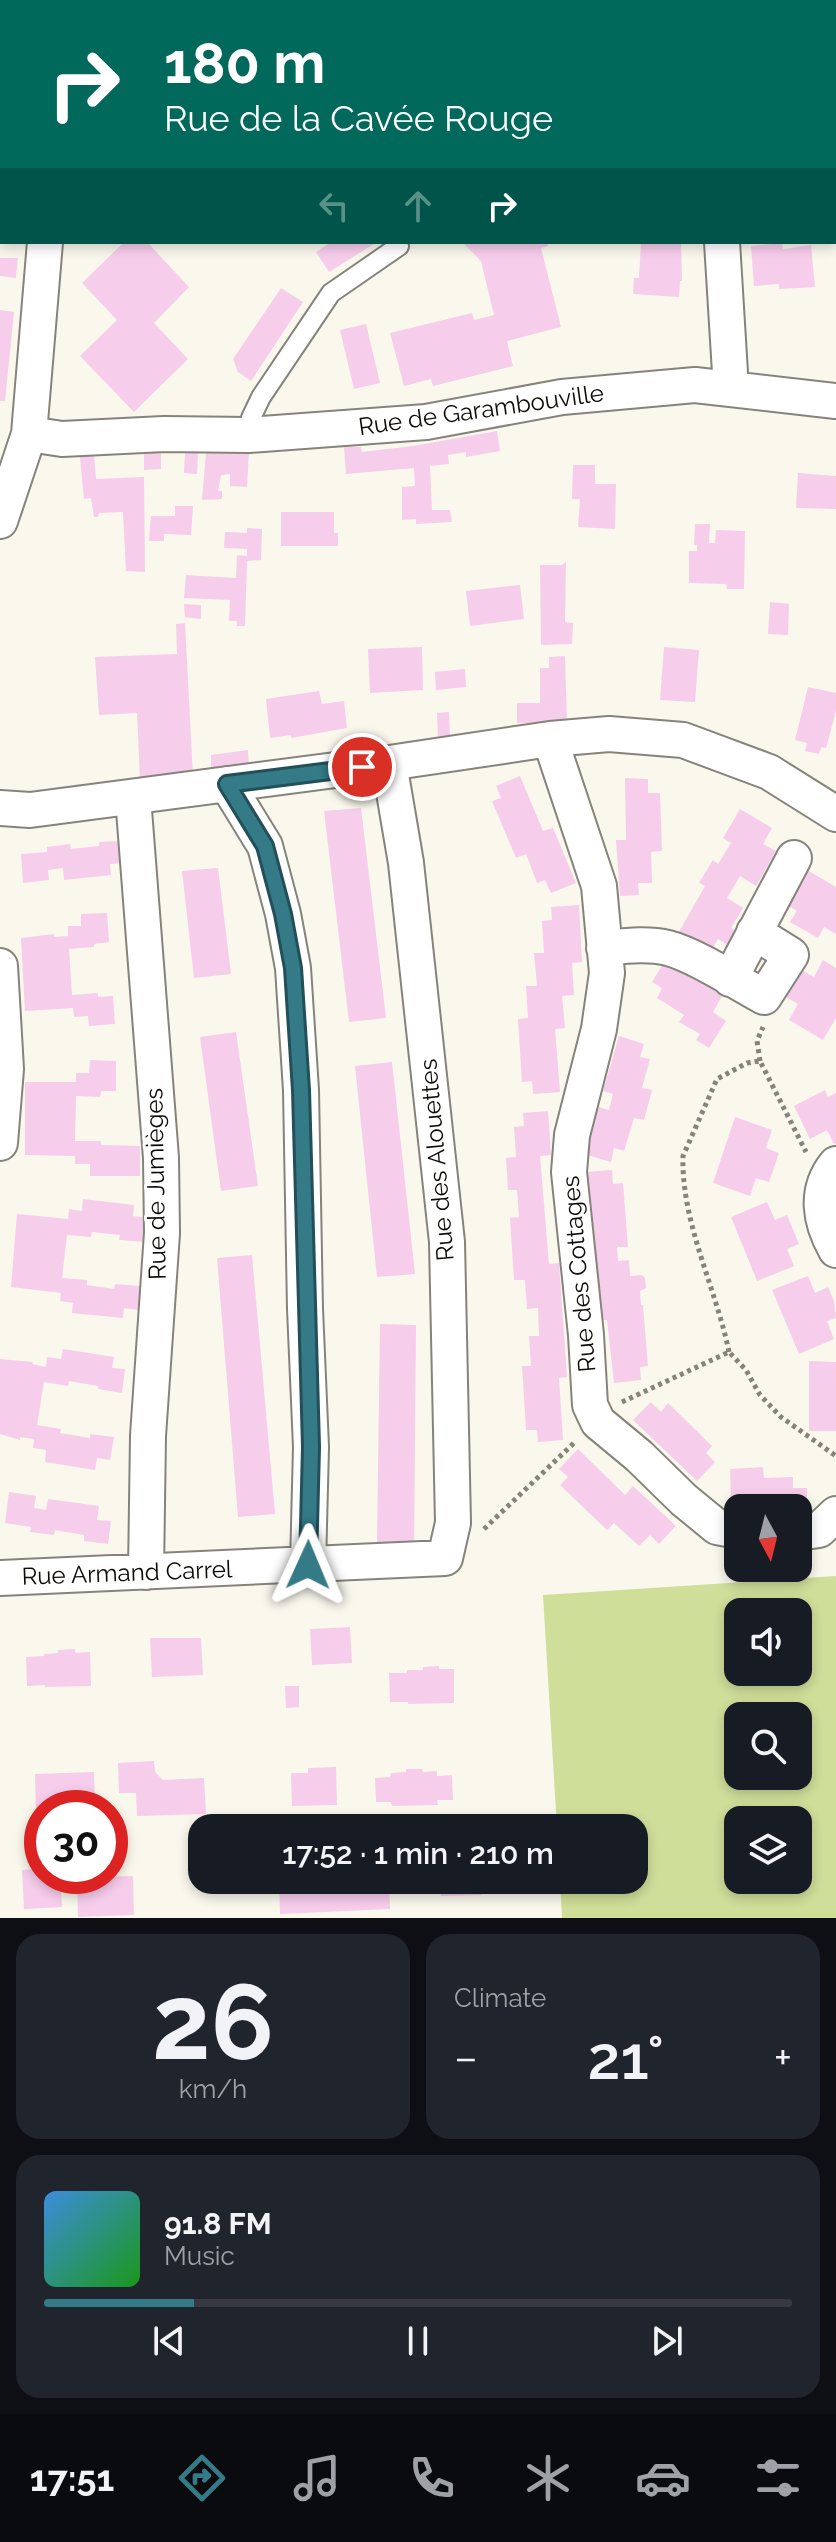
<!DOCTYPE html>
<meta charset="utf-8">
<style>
body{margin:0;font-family:Raleway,sans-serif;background:#20242c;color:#f1f3f6;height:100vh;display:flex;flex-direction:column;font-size:30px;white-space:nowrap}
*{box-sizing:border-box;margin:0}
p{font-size:26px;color:#9ea1a6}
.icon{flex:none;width:44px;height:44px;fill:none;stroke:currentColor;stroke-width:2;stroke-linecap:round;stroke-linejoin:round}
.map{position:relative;height:1918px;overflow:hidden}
.sheet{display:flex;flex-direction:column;gap:16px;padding:16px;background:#0d0f14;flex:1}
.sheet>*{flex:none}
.hud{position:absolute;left:0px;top:0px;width:836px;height:244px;box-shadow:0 4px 12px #0003;background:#00695c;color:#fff;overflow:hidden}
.needle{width:52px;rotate:173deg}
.controls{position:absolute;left:724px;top:1494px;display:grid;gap:16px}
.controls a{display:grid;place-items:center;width:88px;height:88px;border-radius:16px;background:#171b24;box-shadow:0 4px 12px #0003;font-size:40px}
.speed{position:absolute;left:24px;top:1790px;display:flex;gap:16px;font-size:40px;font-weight:700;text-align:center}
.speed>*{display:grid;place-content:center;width:104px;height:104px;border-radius:50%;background:#171b24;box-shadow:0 4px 12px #0003;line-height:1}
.speed .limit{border:12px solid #d22;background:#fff;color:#111}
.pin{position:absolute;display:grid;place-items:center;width:68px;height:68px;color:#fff;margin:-34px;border:4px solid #fff;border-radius:50%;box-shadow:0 2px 8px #0007}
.me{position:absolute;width:88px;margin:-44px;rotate:1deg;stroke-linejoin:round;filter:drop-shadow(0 0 6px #0008)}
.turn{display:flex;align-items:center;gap:28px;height:168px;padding:0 32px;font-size:36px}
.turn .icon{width:104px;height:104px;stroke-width:2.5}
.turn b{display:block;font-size:56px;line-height:68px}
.lanes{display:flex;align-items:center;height:76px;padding:0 32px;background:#0003;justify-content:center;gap:40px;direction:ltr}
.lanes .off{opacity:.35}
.big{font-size:60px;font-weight:600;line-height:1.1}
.sheet .tile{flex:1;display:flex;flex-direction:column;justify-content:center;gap:12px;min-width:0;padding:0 28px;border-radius:24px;background:#20242c}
.sheet .dial{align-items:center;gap:0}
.dial b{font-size:104px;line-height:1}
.song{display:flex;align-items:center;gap:24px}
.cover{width:96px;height:96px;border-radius:12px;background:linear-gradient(135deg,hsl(210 70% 55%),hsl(120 70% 35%))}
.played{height:8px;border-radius:4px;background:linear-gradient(90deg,#347a87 20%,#363941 20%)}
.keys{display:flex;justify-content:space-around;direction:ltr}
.heat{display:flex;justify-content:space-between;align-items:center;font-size:44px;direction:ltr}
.sheet .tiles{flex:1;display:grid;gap:16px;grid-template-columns:1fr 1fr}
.tile:last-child{grid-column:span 2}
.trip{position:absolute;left:188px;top:1814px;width:460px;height:80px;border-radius:24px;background:#171b24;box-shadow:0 4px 12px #0003;font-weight:600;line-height:80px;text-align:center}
.menu{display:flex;height:128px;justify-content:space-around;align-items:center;background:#090b0e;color:#9ea1a6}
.menu .icon{width:56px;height:56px}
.menu .active{color:#347a87}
.menu b{font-size:36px;color:#f1f3f6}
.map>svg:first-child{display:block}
</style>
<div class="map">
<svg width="836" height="1918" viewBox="0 0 836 1918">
<rect width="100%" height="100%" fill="#faf7ed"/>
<path fill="#cfde99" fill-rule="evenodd" d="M 836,1576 L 836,1918 L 562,1918 L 560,1880 L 634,1880 L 634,1828 L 557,1828 L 543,1595 ZM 738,1612 L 798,1612 L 798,1672 L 738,1672 ZM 738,1716 L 798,1716 L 798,1776 L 738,1776 ZM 738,1820 L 798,1820 L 798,1880 L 738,1880 Z"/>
<path fill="#f7cdec" d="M 124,242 L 147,242 L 189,287 L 154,323 L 188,359 L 134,412 L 80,356 L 117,320 L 82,283 Z
M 331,242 L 377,242 L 329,272 L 316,252 Z
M 462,242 L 547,242 L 548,246 L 541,248 L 561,327 L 507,341 L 513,366 L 433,386 L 431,379 L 404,386 L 390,333 L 472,313 L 474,320 L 494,315 L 481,261 Z
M 641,242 L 681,242 L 682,281 L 680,281 L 679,297 L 633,294 L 634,278 L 639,278 Z
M 782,243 L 783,249 L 811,245 L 815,287 L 779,289 L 779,284 L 754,286 L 751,246 Z
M 0,258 L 18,258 L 16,278 L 0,276 Z
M 281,288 L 303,302 L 251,381 L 238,372 L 233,359 Z
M 0,310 L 14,312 L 5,401 L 0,401 Z
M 366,324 L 380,383 L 354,389 L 340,330 Z
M 497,431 L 500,451 L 466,457 L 466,452 L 448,455 L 449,464 L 430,466 L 432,510 L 450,510 L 452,522 L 416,524 L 416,519 L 402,520 L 402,487 L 415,486 L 414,468 L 346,474 L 344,447 L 361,447 L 362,452 L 413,446 Z
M 249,451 L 247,487 L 230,486 L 230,474 L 221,475 L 218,491 L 222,491 L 222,499 L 202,500 L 206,452 Z
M 198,452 L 197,474 L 184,473 L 185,453 Z
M 144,453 L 161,453 L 161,469 L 144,470 Z
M 94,455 L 96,479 L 144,477 L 145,572 L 126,571 L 123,512 L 99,513 L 98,517 L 94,517 L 91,498 L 84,499 L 80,457 Z
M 573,465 L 595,465 L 595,484 L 616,484 L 615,529 L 578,527 L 580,499 L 572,499 Z
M 798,473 L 836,476 L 836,509 L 796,508 Z
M 175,506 L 193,506 L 191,535 L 164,534 L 164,541 L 149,541 L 151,516 L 175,516 Z
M 281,512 L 334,512 L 334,533 L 338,533 L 338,546 L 281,546 Z
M 695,524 L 710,524 L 709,543 L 715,543 L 716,530 L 745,531 L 744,589 L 727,589 L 726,584 L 689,583 L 689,551 L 697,551 L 697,545 L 694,545 Z
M 247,528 L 262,529 L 261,560 L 247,561 L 245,626 L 237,626 L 237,621 L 229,621 L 230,600 L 184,598 L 186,575 L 236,578 L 237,555 L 247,556 L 247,549 L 224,548 L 225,532 L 247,533 Z
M 566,562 L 565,622 L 573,623 L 572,644 L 541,645 L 540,565 L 562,565 Z
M 520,585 L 524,619 L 470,626 L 466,591 Z
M 770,602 L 789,604 L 788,635 L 768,634 Z
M 184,604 L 201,605 L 201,619 L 185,617 Z
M 185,623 L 193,776 L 140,781 L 137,713 L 99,715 L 95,657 L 177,654 L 176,624 Z
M 422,647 L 423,690 L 370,693 L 368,649 Z
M 664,647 L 699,650 L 695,702 L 660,700 Z
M 565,656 L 567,722 L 517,723 L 517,703 L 540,703 L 540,668 L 549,668 L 549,657 Z
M 465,669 L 466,687 L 436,690 L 435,672 Z
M 808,687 L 836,693 L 836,711 L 826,748 L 821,747 L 819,754 L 805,751 L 807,743 L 795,740 Z
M 319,691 L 322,704 L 344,701 L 347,728 L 291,738 L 291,735 L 270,738 L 266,699 Z
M 449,712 L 450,738 L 438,740 L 437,713 Z
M 248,750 L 249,768 L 211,773 L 211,755 Z
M 520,776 L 543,831 L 553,828 L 576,883 L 551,893 L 545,880 L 537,883 L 526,854 L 516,858 L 492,801 L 501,798 L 496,786 Z
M 625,778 L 648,779 L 648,793 L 660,793 L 662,851 L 651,852 L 652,883 L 638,883 L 639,895 L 620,896 L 616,840 L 626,840 Z
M 361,808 L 386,1018 L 349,1022 L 324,811 Z
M 740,809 L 772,828 L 763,844 L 776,851 L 756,886 L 740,876 L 727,898 L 743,908 L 731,928 L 739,933 L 731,947 L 718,939 L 708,956 L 676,937 L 705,886 L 699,883 L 713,860 L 718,864 L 731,843 L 723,838 Z
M 121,841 L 123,863 L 110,864 L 111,875 L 64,880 L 63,868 L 48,870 L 49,880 L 23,883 L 21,854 L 47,852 L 47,847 L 70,844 L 71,849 L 99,846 L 99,842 Z
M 802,867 L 836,887 L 836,934 L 824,927 L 818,938 L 790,922 L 797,911 L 782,902 Z
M 218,868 L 231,974 L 194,978 L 182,871 Z
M 579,905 L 582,962 L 572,963 L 574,995 L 562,996 L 565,1028 L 555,1029 L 560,1092 L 533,1094 L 532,1081 L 522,1082 L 518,1019 L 528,1018 L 526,986 L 537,986 L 534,953 L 544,953 L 542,921 L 552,920 L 551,907 Z
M 107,913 L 109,942 L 94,944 L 94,947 L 69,949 L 72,995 L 98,993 L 98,997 L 113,996 L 115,1024 L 89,1026 L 88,1016 L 74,1017 L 73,1008 L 25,1011 L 21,938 L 54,934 L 54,937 L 68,936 L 68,926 L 81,926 L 81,914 Z
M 666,959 L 704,981 L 703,983 L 722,996 L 713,1012 L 726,1021 L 709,1048 L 696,1040 L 700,1034 L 679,1022 L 684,1015 L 657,998 L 662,988 L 652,982 Z
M 823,960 L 836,968 L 836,1018 L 823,1040 L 789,1020 L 798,1004 L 786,997 L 802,970 L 814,977 Z
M 236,1032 L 258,1186 L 221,1191 L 200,1037 Z
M 619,1036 L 644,1044 L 640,1057 L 650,1059 L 642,1088 L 652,1090 L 644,1120 L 634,1118 L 624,1151 L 614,1148 L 611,1162 L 584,1154 L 598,1107 L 609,1110 L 613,1094 L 603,1091 Z
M 90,1060 L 116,1061 L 116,1091 L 101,1091 L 100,1097 L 76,1096 L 75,1141 L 101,1141 L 101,1145 L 140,1146 L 140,1176 L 90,1176 L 90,1164 L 75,1164 L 75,1156 L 25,1155 L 25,1082 L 76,1082 L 76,1073 L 89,1073 Z
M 392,1062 L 415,1274 L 377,1277 L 355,1066 Z
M 825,1090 L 828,1097 L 836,1093 L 836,1143 L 834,1144 L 827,1130 L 810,1139 L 794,1106 Z
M 548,1111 L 551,1155 L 540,1156 L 549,1264 L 559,1263 L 567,1377 L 559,1378 L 563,1440 L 538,1442 L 537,1430 L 526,1430 L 522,1366 L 531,1366 L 529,1336 L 539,1336 L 538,1308 L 527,1309 L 525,1280 L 514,1280 L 510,1218 L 519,1217 L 517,1190 L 508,1190 L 506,1158 L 516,1157 L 514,1127 L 524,1126 L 523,1113 Z
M 735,1117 L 772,1130 L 766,1148 L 779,1153 L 769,1182 L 756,1178 L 750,1196 L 713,1183 Z
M 612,1170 L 613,1184 L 623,1183 L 628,1247 L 617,1247 L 618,1261 L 629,1260 L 630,1276 L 642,1275 L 645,1278 L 646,1288 L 640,1291 L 641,1305 L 643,1305 L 648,1366 L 640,1367 L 641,1380 L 614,1383 L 607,1320 L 596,1320 L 586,1172 Z
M 83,1199 L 134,1205 L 133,1216 L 147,1218 L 145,1242 L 119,1240 L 120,1235 L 92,1232 L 91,1237 L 67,1235 L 62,1278 L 87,1280 L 87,1285 L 114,1289 L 115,1284 L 141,1286 L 138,1310 L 124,1308 L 123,1318 L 72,1313 L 73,1303 L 60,1301 L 61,1293 L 11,1287 L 17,1214 L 68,1219 L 69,1209 L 82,1211 Z
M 767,1202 L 775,1220 L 787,1215 L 799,1244 L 787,1249 L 794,1266 L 757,1281 L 731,1217 Z
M 252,1255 L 275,1514 L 238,1517 L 217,1258 Z
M 808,1276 L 815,1293 L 828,1287 L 834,1301 L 836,1318 L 827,1321 L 834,1339 L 799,1354 L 772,1290 Z
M 380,1324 L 416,1325 L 414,1557 L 380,1557 L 380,1542 L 377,1542 Z
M 63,1349 L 114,1357 L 112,1368 L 125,1369 L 122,1393 L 98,1389 L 98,1386 L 69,1381 L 68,1386 L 44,1382 L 37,1425 L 61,1429 L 60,1433 L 90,1438 L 90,1434 L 114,1437 L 110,1460 L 97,1458 L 95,1470 L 45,1462 L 46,1450 L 33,1448 L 34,1439 L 20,1437 L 20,1440 L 0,1434 L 0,1359 L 33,1362 L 32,1364 L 46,1367 L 47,1357 L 61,1359 Z
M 809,1361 L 836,1362 L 836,1431 L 809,1431 Z
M 651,1402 L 661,1412 L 668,1403 L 712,1446 L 706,1453 L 715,1462 L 697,1481 L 633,1420 Z
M 578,1449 L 625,1495 L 633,1486 L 676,1526 L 659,1544 L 650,1535 L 639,1546 L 614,1523 L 607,1530 L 560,1485 L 568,1477 L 559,1469 Z
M 763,1467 L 764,1478 L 793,1477 L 793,1488 L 807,1488 L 807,1516 L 798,1516 L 798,1508 L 731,1506 L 730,1469 Z
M 9,1492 L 36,1496 L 34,1508 L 46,1510 L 48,1499 L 99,1506 L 97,1520 L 111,1521 L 108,1544 L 84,1541 L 84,1535 L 55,1530 L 54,1535 L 30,1532 L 31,1527 L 5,1523 Z
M 350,1627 L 352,1663 L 312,1665 L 310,1629 Z
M 150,1638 L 201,1638 L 203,1675 L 152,1677 Z
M 75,1649 L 75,1653 L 90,1652 L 91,1686 L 45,1687 L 45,1685 L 27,1686 L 26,1657 L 44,1656 L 44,1654 L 58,1653 L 58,1650 Z
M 439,1666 L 439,1669 L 454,1669 L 454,1703 L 408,1704 L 408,1702 L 390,1702 L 389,1673 L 407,1673 L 407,1670 L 423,1670 L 423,1667 Z
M 285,1686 L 299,1686 L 299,1707 L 286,1708 Z
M 154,1761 L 155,1772 L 163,1780 L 204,1778 L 206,1814 L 137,1816 L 136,1793 L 119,1793 L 118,1763 Z
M 336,1767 L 337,1805 L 292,1806 L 291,1773 L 308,1773 L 308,1768 Z
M 406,1769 L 422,1769 L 423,1772 L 437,1771 L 437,1776 L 452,1775 L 453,1800 L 437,1800 L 438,1805 L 392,1806 L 391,1802 L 376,1802 L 375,1778 L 390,1777 L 391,1773 L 406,1772 Z
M 94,1772 L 95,1808 L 42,1808 L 42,1812 L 36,1812 L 35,1774 Z
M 42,1868 L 42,1876 L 60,1876 L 62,1907 L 24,1909 L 22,1870 Z
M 133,1876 L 134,1915 L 78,1917 L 77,1878 Z
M 279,1880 L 389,1880 L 390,1909 L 280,1914 Z
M 441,1880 L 481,1880 L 482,1895 L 441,1896 Z"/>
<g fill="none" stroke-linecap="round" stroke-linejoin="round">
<g stroke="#86837a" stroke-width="22">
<path id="service" d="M 249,435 L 251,418 L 261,397 L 331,293 L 399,246"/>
</g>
<g stroke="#86837a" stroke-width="38">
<path id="minor" d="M 63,2 L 64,0
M 722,242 L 731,389
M 29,434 L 62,439 L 164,434 L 249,435 L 426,422 L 562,397 L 695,385 L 836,401
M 0,521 L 29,434 L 45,242
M 550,739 L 599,886 L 607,973 L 599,1029 L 572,1135 L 569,1172 L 586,1335 L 590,1405 L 598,1422 L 639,1456 L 684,1500 L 717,1527 L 738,1531
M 227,784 L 265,846 L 283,914 L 293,968 L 301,1090 L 305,1309 L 311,1447 L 308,1565
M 133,797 L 161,1158 L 162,1233 L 148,1436 L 146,1572
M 0,808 L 30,810 L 389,763 L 550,739 L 609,734 L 683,740 L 769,772 L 836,814
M 604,948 C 625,946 647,943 668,948 C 695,955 738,983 764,997 L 791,955 L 754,932
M 0,966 L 6,1069 L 0,1143
M 730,979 L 794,858
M 836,1164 C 814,1191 820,1222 836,1250
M 798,1533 L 819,1530 L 836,1514
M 0,1578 L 445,1558 L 453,1523 L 447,1242 L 406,863 L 389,763"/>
</g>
<g stroke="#86837a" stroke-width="48">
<path id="tertiary" d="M 390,2 L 393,0
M 0,36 L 2,37"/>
</g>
<path stroke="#86837d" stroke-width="5" stroke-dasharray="4 4" stroke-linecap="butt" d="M 760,1061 L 757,1041 L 763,1027
M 729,1352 C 716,1288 681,1222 683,1156 L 717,1079 L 747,1063 L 760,1061 L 806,1152
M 622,1402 L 729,1352 L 746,1370 L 760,1395 L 781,1417 L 836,1456
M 484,1529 L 575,1442"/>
<use href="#service" stroke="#fff" stroke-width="18"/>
<use href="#minor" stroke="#fff" stroke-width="34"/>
<use href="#tertiary" stroke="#fff" stroke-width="44"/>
</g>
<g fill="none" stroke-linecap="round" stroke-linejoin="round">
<g stroke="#224f58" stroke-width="20">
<path id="route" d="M 308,1565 L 311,1447 L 301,1090 L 293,968 L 283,914 L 265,846 L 227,784 L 362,767"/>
</g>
<use href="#route" stroke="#347a87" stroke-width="14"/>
</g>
<g text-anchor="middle" stroke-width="6" stroke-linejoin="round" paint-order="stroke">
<g font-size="24" fill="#0d0b08" stroke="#fff">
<text transform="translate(481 410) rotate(-8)" y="8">Rue de Garambouville</text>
<text transform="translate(437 1160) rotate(-95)" y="8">Rue des Alouettes</text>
<text transform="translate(156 1184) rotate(-91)" y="8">Rue de Jumièges</text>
<text transform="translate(579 1274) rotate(-95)" y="8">Rue des Cottages</text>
<text transform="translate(127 1573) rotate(-2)" y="8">Rue Armand Carrel</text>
</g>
</g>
</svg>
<div class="controls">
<a><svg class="needle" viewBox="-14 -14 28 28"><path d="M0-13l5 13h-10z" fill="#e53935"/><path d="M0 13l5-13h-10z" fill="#9ea1a6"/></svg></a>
<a><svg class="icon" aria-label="sound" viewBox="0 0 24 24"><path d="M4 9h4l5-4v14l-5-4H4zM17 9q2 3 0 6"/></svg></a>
<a><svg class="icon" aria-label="search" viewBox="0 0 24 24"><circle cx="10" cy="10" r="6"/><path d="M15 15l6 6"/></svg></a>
<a><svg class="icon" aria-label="layers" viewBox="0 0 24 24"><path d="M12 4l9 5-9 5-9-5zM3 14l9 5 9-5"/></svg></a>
</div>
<div class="speed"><div class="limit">30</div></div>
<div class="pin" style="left:362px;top:767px;background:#d93025"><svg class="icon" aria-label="arrive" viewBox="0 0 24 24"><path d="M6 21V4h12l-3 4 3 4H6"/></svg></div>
<svg class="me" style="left:308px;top:1565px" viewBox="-20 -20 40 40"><path d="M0-17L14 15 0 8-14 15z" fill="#347a87" stroke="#fff" stroke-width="4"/></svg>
<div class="trip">17:52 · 1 min · 210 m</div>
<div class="hud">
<div class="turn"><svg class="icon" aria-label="right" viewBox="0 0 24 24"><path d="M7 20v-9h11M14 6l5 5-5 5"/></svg><div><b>180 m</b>Rue de la Cavée Rouge</div></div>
<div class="lanes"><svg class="icon off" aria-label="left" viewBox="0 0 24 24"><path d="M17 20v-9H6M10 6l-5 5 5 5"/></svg><svg class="icon off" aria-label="ahead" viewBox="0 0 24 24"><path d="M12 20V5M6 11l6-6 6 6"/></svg><svg class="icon" aria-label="right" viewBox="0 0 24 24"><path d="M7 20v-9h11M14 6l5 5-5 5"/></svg></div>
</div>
</div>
<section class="sheet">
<div class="tiles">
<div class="tile dial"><b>26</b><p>km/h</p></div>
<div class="tile"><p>Climate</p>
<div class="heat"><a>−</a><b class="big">21°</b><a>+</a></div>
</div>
<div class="tile">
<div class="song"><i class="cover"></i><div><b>91.8 FM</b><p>Music</p></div></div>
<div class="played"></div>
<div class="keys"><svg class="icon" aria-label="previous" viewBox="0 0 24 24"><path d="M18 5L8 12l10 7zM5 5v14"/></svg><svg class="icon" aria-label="pause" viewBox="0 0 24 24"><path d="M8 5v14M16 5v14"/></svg><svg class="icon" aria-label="next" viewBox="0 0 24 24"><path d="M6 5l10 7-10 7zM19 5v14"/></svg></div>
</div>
</div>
</section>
<nav class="menu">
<b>17:51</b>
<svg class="icon active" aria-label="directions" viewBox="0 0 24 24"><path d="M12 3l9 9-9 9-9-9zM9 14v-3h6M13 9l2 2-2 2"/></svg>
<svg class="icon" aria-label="music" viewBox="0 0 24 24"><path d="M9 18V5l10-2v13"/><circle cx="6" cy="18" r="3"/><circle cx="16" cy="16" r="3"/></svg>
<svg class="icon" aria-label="phone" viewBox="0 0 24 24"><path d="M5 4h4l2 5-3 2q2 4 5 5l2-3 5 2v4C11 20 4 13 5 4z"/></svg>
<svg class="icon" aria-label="climate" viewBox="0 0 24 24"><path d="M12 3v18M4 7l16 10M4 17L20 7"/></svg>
<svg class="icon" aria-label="car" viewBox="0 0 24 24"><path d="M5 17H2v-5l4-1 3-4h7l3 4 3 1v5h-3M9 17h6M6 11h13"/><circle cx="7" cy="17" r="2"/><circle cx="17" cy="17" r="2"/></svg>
<svg class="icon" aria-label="filters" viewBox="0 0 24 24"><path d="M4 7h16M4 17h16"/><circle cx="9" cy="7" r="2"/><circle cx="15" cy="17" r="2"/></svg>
</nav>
